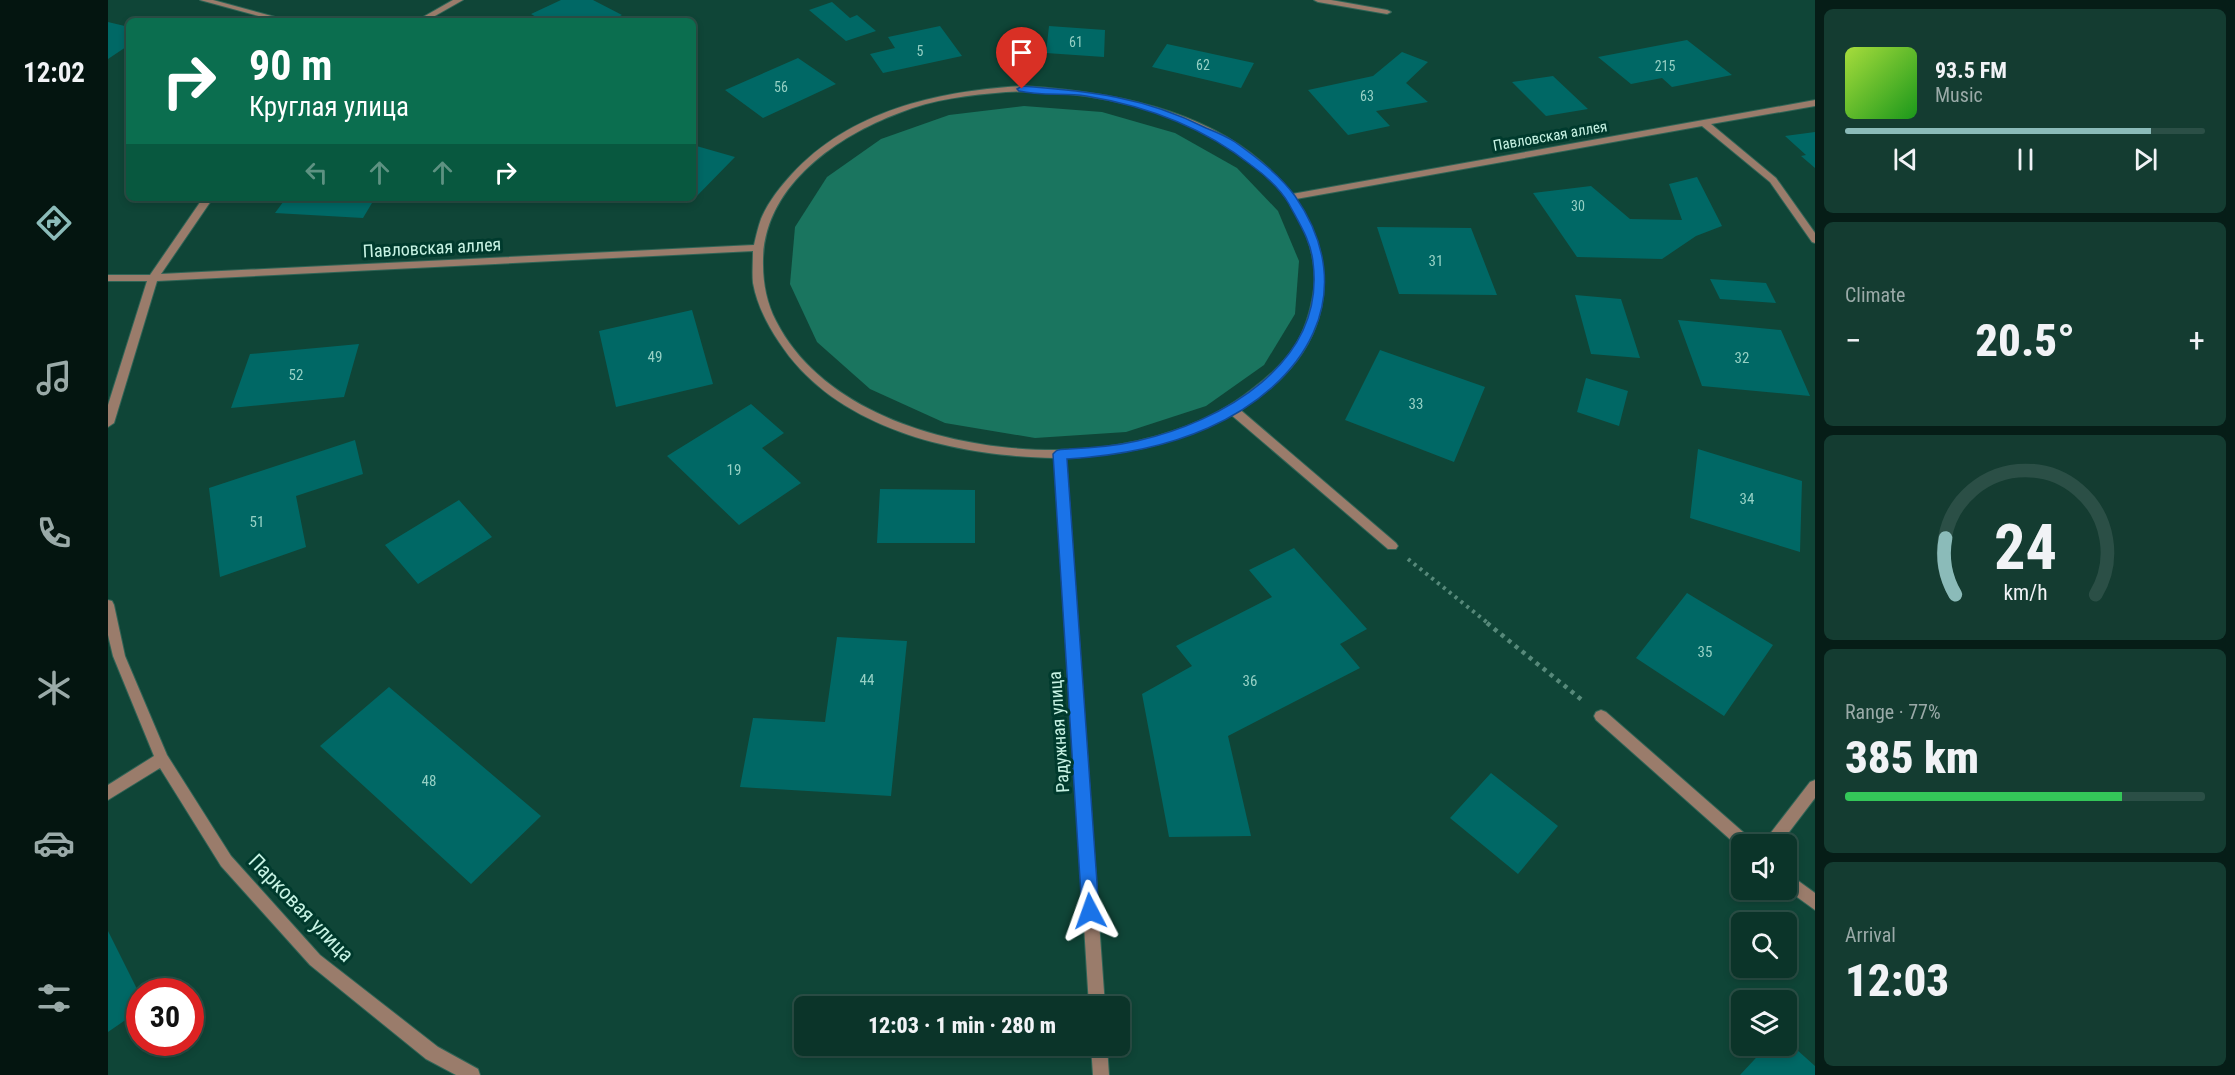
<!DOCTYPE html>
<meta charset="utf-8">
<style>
body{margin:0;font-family:"Roboto Condensed",sans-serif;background:#143c31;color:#f1f3f6;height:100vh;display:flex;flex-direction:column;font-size:22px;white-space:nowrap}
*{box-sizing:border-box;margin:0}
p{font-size:20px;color:#9aaaa8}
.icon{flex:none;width:33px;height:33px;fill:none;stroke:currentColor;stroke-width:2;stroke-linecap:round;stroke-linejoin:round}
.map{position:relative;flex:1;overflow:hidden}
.panel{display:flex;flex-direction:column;gap:9px;padding:9px;background:#061d17;width:420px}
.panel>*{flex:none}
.hud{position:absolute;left:18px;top:18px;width:570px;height:183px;border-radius:9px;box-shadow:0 3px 9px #0003,0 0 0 2px #2b4f46;background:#0b6e4f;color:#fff;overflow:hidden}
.fabs{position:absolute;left:1623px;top:834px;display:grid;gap:12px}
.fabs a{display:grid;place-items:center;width:66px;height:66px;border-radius:9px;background:#0b3429;box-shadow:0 3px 9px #0003,0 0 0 2px #2b4f46;font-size:30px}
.speed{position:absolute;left:18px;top:978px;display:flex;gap:12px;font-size:30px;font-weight:700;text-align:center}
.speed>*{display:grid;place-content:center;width:78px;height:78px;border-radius:50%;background:#0b3429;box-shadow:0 3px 9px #0003,0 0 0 2px #2b4f46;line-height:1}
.speed .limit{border:9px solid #d22;background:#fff;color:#111}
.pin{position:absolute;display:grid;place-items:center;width:51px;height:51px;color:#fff;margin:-62px -26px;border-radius:50% 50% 50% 0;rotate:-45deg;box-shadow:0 0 6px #0007}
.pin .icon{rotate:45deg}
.me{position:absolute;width:66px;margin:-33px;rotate:356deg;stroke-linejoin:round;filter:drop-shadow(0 0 4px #0008)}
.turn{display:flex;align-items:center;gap:21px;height:126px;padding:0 24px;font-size:27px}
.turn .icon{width:78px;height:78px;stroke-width:2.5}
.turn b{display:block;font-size:42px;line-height:51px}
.lanes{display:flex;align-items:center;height:57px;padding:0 24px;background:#0003;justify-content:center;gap:30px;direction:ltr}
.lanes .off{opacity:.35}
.big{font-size:45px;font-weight:800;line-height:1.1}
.panel .tile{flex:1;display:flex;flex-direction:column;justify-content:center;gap:9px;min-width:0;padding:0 21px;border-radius:9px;background:#143c31}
.panel .dial{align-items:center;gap:0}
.dial svg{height:156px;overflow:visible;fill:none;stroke:#2b4f46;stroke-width:7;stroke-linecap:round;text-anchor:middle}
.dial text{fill:#f1f3f6;stroke:none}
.song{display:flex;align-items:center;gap:18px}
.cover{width:72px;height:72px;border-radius:9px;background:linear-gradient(135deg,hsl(80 70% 55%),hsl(120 70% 35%))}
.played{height:6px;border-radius:3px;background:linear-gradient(90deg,#8bbbb9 85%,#2b4f46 85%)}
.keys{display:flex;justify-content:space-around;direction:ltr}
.heat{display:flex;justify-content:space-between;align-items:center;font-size:33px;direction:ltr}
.charge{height:9px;border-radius:4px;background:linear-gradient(90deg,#34c759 77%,#2b4f46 0)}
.trip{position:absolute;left:686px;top:996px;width:336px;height:60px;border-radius:9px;background:#0b3429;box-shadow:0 3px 9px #0003,0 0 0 2px #2b4f46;font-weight:800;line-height:60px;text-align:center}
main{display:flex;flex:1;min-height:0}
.tabs{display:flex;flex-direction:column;width:108px;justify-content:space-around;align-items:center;background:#041510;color:#9aaaa8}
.tabs .icon{width:42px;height:42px}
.tabs .on{color:#8bbbb9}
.tabs b{font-size:27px;color:#f1f3f6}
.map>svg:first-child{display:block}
</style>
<main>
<nav class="tabs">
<b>12:02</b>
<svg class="icon on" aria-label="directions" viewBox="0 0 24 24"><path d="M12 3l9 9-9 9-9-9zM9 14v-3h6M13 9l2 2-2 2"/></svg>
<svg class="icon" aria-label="music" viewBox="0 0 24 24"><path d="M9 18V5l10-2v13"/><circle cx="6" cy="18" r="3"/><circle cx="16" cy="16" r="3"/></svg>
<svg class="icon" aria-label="phone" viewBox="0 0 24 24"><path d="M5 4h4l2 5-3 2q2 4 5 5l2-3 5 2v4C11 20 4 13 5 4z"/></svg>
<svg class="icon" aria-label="climate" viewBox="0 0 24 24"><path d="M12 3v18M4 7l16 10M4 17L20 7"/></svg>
<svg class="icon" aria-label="car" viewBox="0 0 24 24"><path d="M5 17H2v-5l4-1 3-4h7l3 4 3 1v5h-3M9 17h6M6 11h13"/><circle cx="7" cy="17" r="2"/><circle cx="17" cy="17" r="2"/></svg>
<svg class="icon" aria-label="filters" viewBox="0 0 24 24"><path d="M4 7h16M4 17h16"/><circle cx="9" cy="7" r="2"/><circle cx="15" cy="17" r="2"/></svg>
</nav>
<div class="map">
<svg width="1707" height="1075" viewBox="0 0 1707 1075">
<rect width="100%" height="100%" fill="#0f4537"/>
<path fill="#1a755f" d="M 916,106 L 994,112 L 1067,133 L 1129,168 L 1170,211 L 1191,261 L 1187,314 L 1156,365 L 1098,406 L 1018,432 L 927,438 L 837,423 L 762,389 L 709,342 L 682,284 L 687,227 L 719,177 L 773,139 L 841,115 Z"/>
<path fill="#006865" d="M 453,0 L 485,0 L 514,15 L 502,21 L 435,21 L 423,14 Z
M 724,2 L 742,18 L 749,15 L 768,31 L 738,41 L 701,10 Z
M 0,22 L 21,27 L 21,45 L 0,59 Z
M 832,26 L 854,56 L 775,73 L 762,54 L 787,48 L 780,37 Z
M 941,26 L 997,30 L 996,57 L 938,53 Z
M 1579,40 L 1624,75 L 1564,87 L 1554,78 L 1523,84 L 1490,57 Z
M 1059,44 L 1146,63 L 1133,88 L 1044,67 Z
M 1294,52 L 1320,62 L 1298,83 L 1320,102 L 1268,111 L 1282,126 L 1240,135 L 1200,90 L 1265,76 Z
M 690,58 L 728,84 L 655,118 L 617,90 Z
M 1445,76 L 1480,109 L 1438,116 L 1404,82 Z
M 1707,132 L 1707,168 L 1693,156 L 1698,155 L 1677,136 Z
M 585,145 L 627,157 L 583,202 L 572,199 L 585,198 Z
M 1589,177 L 1614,226 L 1588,236 L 1554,259 L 1469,257 L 1425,193 L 1483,186 L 1522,219 L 1574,220 L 1561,184 Z
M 178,198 L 267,198 L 255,218 L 167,213 Z
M 1269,227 L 1363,228 L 1389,295 L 1291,294 Z
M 1602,279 L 1658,283 L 1668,303 L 1612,299 Z
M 1467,295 L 1513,299 L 1532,358 L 1483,354 Z
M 584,310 L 605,384 L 508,407 L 491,331 Z
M 1570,320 L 1673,330 L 1702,396 L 1594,386 Z
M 251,344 L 236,397 L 123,408 L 142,354 Z
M 1272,350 L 1377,387 L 1346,462 L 1237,420 Z
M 1478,378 L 1520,391 L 1511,426 L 1469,412 Z
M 643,404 L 676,433 L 654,448 L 693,483 L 631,525 L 559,456 Z
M 247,440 L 255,474 L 188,496 L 198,547 L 112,577 L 101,488 Z
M 1590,449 L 1694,481 L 1692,552 L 1582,518 Z
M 772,489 L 867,490 L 867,543 L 769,543 Z
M 351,500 L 384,537 L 310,584 L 277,545 Z
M 1186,548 L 1259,629 L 1232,644 L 1252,668 L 1120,736 L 1143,836 L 1061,837 L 1034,694 L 1084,666 L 1068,646 L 1164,597 L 1141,570 Z
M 1579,593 L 1665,645 L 1616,716 L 1528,658 Z
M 729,637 L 799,641 L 783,796 L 632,787 L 645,718 L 717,722 Z
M 281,687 L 433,816 L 363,884 L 212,746 Z
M 1383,773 L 1450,826 L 1410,874 L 1342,818 Z
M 0,931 L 32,995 L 32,1010 L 0,1032 Z
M 1678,1040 L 1707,1066 L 1707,1075 L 1632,1075 L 1659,1046 L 1678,1046 Z"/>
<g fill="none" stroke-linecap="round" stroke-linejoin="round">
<g stroke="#306456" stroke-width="2">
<path id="service" d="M 1125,406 L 1129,407 L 1288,543 L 1290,546 L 1288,549 L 1280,549 L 1121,413 L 1120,410 L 1121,407 Z
M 1493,710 L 1498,712 L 1643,839 L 1645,844 L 1634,844 L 1633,849 L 1488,720 L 1486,716 L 1488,712 Z
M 1678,872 L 1707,893 L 1707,910 L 1678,889 Z"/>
</g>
<g stroke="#306456" stroke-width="2">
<path id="minor" d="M 92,0 L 105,0 L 182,21 L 169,21 Z
M 345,0 L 355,0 L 318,21 L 308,21 Z
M 1206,0 L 1223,0 L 1279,10 L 1283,12 L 1279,14 L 1210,2 Z
M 914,86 C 1011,92 1121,112 1184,194 L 1707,100 L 1707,106 L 1603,124 L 1668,178 L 1707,233 L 1707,243 L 1704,242 L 1662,182 L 1594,126 L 1188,199 C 1208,230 1219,260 1215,297 C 1201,409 1053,453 958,458 L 997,1006 L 981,1006 L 947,458 C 848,456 728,430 671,342 C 659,324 649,305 645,283 C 644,273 645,262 645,251 L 49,281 L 6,423 L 0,427 L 0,405 L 39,281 L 0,281 L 0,275 L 42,275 L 95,198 L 105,198 L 53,274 L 646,245 C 648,236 650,227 653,219 C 660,202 672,187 684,174 C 743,110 831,91 914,86 ZM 898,92 C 998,87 1142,123 1191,219 C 1202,241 1209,265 1206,289 C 1199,337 1182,361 1143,390 C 1100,424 1042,442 988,448 C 880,459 722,427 668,321 C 659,304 655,283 655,265 C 653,188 727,137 791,113 C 825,99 862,95 898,92 Z
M 0,600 L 4,601 L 6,605 L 17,656 L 59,755 L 123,856 L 212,955 L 330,1047 L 370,1069 L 372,1075 L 348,1075 L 318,1059 L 202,965 L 113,866 L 52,768 L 0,800 L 0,785 L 46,756 L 5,656 L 0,635 Z
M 1707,780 L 1707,798 L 1672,844 L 1656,844 L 1658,839 L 1702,782 Z
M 983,1046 L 999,1046 L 1001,1075 L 985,1075 Z"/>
</g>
<path stroke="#57897a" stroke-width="4" stroke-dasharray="3 4.5" stroke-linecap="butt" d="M 1300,559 L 1381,624"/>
<path stroke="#57897a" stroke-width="4.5" stroke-dasharray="4 5" stroke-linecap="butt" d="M 1379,623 L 1474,700"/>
<use href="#service" fill="#9a7c6b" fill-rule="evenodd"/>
<use href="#minor" fill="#9a7c6b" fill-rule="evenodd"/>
</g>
<path fill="#1a73e8" stroke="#114b97" stroke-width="1.5" d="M 914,86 C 981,91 1037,97 1098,128 C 1108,132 1118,136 1127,142 C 1148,157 1172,175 1187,196 C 1255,294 1197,385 1100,428 C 1055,448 1007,456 959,459 L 991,911 L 989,917 L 982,920 L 976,917 L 974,911 L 945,454 C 946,453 947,452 948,451 C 951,449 958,449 961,449 C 984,448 1007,446 1029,441 C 1113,422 1218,364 1205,262 C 1203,241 1191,223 1181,204 C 1172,188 1158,176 1143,165 C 1095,127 1039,106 978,96 C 956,93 933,96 911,91 L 909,89 Z"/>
<g text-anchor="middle" stroke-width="6" stroke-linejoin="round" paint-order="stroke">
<g font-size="14" fill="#95d0c4">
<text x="968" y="47">61</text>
<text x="812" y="56">5</text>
<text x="1095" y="70">62</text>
<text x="1557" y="71">215</text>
<text x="673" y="92">56</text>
<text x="1259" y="101">63</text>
<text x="1470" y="211">30</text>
</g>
<g font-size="15" fill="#c7f3e4" stroke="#003a2d">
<text transform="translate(1442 136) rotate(-10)" y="5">Павловская аллея</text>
</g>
<g font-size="15" fill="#95d0c4">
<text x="1328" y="266">31</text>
<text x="547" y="362">49</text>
<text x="1634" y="363">32</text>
<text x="188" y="380">52</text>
<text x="1308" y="409">33</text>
<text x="626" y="475">19</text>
<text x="1639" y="504">34</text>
<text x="149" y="527">51</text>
<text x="1597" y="657">35</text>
<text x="759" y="685">44</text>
<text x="1142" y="686">36</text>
<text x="321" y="786">48</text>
</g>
<g font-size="18" fill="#c7f3e4" stroke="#003a2d">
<text transform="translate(324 248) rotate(-3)" y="6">Павловская аллея</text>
<text transform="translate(951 732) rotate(-94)" y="6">Радужная улица</text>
</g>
<g font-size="21" fill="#c7f3e4" stroke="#003a2d">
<text transform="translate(193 908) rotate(46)" y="7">Парковая улица</text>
</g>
</g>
</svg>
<div class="fabs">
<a><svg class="icon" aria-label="sound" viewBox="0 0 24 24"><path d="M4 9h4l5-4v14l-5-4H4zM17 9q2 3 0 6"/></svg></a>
<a><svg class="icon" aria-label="search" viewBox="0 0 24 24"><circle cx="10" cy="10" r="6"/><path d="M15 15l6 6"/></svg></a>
<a><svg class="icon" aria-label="layers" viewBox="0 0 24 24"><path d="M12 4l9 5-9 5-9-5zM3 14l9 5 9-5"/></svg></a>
</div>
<div class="speed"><div class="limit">30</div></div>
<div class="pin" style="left:914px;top:89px;background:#d93025"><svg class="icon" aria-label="arrive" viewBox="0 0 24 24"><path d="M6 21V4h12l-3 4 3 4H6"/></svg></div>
<svg class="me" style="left:982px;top:911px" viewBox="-20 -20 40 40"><path d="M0-17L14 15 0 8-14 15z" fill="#1a73e8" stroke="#fff" stroke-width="4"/></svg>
<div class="trip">12:03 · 1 min · 280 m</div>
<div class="hud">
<div class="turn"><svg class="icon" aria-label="right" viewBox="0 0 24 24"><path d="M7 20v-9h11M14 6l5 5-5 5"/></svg><div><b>90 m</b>Круглая улица</div></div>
<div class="lanes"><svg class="icon off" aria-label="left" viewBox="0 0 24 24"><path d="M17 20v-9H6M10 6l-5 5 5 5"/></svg><svg class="icon off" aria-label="ahead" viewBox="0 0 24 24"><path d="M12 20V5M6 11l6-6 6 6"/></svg><svg class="icon off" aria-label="ahead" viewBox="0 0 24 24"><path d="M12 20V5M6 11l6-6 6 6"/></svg><svg class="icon" aria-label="right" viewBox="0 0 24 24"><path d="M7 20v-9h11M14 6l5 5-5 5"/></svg></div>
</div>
</div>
<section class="panel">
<div class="tile">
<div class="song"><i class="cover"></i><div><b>93.5 FM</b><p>Music</p></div></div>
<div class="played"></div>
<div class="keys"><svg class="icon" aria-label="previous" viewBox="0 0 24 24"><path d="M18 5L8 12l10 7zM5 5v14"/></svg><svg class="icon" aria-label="pause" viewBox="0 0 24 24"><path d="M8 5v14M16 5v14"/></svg><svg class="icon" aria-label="next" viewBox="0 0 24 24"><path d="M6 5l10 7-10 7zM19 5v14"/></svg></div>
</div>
<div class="tile"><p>Climate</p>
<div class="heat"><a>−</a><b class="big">20.5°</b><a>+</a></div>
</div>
<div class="tile dial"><svg viewBox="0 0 100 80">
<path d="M14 69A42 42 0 1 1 86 69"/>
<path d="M14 69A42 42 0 0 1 9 40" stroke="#8bbbb9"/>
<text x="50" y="56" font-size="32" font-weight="700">24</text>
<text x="50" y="72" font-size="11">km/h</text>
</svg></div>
<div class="tile"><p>Range · 77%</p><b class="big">385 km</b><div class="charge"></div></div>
<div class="tile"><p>Arrival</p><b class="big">12:03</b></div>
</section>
</main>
